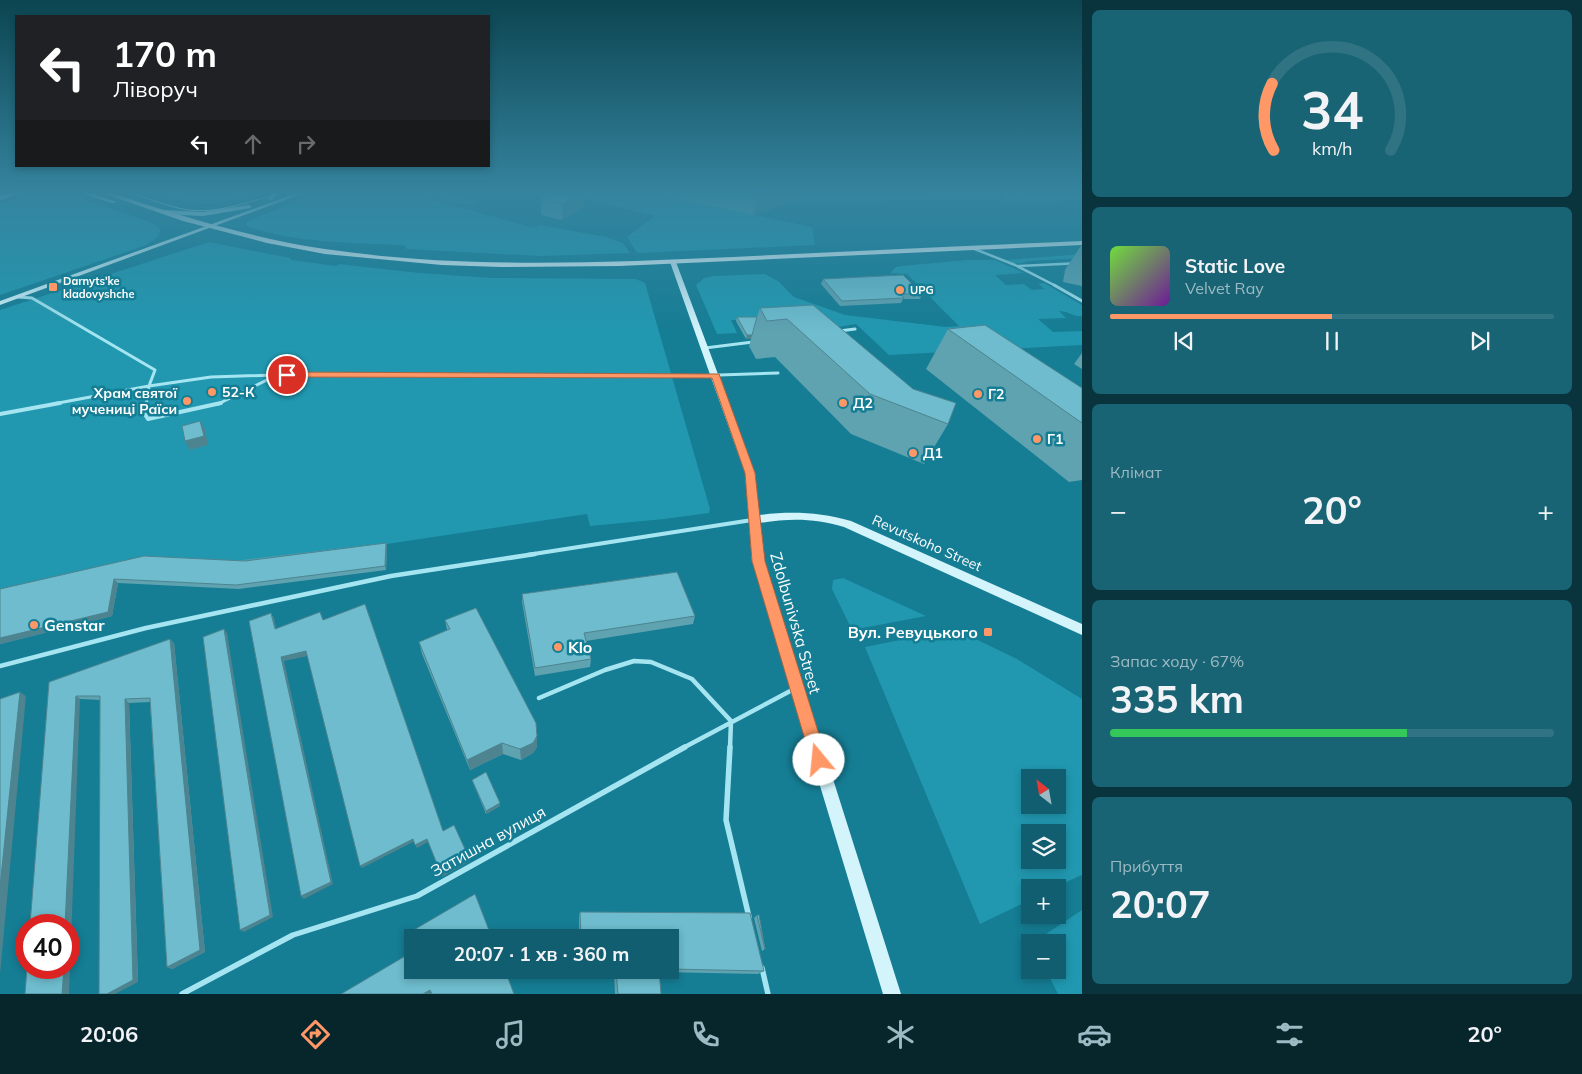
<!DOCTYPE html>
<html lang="uk">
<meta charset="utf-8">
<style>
body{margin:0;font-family:Mulish,sans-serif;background:#196474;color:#f1f3f6;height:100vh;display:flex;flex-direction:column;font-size:19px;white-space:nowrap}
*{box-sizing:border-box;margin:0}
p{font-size:16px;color:#9cbac3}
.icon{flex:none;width:28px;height:28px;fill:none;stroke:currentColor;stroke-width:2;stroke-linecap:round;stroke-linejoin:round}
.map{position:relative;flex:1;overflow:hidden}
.side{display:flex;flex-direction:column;gap:10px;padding:10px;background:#09343d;width:500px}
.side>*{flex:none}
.guide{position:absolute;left:15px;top:15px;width:475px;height:152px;border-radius:0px;box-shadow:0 2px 8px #0003;background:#202124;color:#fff;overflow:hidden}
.needle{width:32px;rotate:329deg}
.controls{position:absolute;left:1021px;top:769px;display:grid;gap:10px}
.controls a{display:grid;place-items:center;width:45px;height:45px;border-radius:0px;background:#105e6f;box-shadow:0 2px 8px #0003;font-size:25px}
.speed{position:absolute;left:15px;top:914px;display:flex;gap:10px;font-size:25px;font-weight:700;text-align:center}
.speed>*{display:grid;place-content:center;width:65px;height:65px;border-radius:50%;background:#105e6f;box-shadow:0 2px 8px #0003;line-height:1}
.speed .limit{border:8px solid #d22;background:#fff;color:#111}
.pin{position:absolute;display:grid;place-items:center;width:42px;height:42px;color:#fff;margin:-21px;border:2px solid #fff;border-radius:50%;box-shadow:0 1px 5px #0007}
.me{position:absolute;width:55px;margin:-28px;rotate:343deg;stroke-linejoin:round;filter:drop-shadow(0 0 4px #0008)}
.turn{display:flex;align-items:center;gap:18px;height:105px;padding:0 15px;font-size:22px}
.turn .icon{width:65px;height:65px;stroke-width:2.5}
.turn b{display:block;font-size:35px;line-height:42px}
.lanes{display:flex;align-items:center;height:48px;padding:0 15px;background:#0003;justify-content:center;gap:25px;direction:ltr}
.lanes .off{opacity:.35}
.big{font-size:38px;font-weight:700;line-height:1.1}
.side .card{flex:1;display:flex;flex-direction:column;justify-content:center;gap:8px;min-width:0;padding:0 18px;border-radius:8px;background:#196474}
.side .dial{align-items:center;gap:0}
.dial svg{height:130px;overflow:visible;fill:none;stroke:#307382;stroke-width:7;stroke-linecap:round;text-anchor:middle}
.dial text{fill:#f1f3f6;stroke:none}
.song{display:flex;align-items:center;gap:15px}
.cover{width:60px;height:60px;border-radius:8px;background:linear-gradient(135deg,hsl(100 70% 55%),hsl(280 70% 35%))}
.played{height:5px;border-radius:2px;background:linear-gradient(90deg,#ff9866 50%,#307382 50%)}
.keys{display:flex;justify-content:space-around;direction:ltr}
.heat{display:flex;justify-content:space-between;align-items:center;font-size:28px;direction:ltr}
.charge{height:8px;border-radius:4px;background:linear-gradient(90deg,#34c759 67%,#307382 0)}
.trip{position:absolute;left:404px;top:929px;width:275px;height:50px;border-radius:0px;background:#105e6f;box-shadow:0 2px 8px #0003;font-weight:700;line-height:50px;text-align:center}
.tabs{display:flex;height:80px;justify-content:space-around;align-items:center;background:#06262c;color:#9cbac3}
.tabs .icon{width:35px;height:35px}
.tabs .selected{color:#ff9866}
.tabs b{font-size:22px;color:#f1f3f6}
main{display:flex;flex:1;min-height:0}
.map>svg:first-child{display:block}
</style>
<main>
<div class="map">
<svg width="1082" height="994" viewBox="0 0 1082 994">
<rect width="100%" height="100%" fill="#157d94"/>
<path fill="#2198b0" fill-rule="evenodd" d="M 36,193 L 65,193 L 153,223 L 161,230 L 157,238 L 144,246 L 0,295 L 0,204 Z
M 158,193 L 264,193 C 242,198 220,206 197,203 C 184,202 171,197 158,193 Z
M 316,193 L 433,193 L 426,198 L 534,228 L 540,225 L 606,237 L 623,243 L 630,253 L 541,256 L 407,249 L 404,245 C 352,243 298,243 248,227 L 246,222 Z
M 442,193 L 447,193 L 479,202 L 468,205 L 438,198 L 438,195 Z
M 560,193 L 652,193 L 812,227 L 815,245 L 637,253 L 627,237 L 655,216 Z
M 768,193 L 1000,193 L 999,199 L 821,201 L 798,200 Z
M 1004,193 L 1079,193 L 1082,200 L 1005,201 L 1003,199 Z
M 209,242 L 290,258 L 291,260 L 336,266 L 339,264 L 419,273 L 493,278 L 636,279 L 645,283 L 710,509 L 709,513 L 664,519 L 590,526 L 587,514 L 247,565 L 0,594 L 0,310 Z
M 1082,254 L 1082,258 L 1027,261 C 1019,265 1014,264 1007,260 Z
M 967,260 L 995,260 L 1024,273 L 995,275 L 1006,285 L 1024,284 L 1032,290 L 1045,289 L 1038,284 L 1044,283 L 1082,305 L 1082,316 C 1073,317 1068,311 1059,311 L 1066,318 L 1038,319 L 1053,332 L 1082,331 L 1082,345 L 889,355 L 856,324 L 820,330 L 807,318 L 731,320 L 737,333 L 717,334 L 696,285 L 704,278 L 713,276 L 765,274 L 778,281 L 794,297 L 845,315 L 946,327 L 959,326 L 907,274 L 890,273 L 896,267 L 901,266 Z
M 843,578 L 926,616 L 852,630 L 832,589 L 833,580 Z
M 955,629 L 1017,659 L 1082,699 L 1082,875 L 1055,887 L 1030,888 L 1030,900 L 980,924 L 865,647 ZM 1030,778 L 1058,778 L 1058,805 L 1030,805 ZM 1030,832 L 1058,832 L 1058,860 L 1030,860 Z
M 1082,910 L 1082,994 L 1058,994 L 1046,970 L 1058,970 L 1058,942 L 1034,942 Z"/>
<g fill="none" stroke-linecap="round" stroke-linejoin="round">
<path stroke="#a5e5f1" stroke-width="2.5" d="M 972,248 L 1015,265 L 1056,286
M 1019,266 L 1082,263"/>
<path stroke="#a5e5f1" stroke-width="3" d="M 1054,285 L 1082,301
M 18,297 L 32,298 L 155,370 L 149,386 L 146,404
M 839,331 L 855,329
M 705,348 L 753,342
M 53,404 L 149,386 L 211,377 L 274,375
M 218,404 L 277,375 L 690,376 L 778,373"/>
<path stroke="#a5e5f1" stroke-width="4" d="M 146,403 L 144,413 L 148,419 L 221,403
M 0,414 L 60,403
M 527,555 L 752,520"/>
<path stroke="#a5e5f1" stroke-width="4.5" d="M 0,666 L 146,628 L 391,576 L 535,554
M 539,698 L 605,670 L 634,661 L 651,662 L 692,679 L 731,721 L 730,748
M 683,748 L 794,689"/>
<path stroke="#a5e5f1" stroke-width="5.5" d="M 730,747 L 726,820 L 749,917
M 762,968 L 768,994
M 182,994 L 293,935 L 417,896 L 685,747"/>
<path fill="#d4f4fc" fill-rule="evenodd" d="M 272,193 L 278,193 L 272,200 L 268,200 Z
M 297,193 L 304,193 L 0,305 L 0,301 Z
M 249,205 L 251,206 L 251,208 L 203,216 L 164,214 L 161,212 L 164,210 L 203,212 Z
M 673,260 L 676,262 L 755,473 L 759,515 C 791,511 819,512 851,521 L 1082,624 L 1082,635 L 844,527 C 815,518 789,518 760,523 L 764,561 L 901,994 L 883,994 L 752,561 L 745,473 L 670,262 Z"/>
<path fill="#f0fbff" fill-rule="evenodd" d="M 11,193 L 20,193 L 0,200 L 0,196 Z
M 81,193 L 90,193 L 117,202 L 112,203 Z
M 102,193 L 111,193 C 181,216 251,238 325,249 C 460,269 597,263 733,257 C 849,251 966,246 1082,241 L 1082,245 L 619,266 L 501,267 L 442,265 L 325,254 L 267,243 L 183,221 Z"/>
<path stroke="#fff" stroke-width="1" d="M 132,193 C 150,199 169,207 188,210 C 220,214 252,200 283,193"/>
</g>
<path fill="#5fa2b0" d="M 652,193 L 817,193 L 753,215 Z
M 541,198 L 584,206 L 562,220 L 541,215 Z
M 1082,244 L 1082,286 L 1063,282 L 1065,270 Z
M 823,279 L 922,294 L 920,299 L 903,299 L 901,303 L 840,306 L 821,284 Z
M 813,305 L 948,424 L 924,464 L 851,434 L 775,357 L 756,359 L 749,346 L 751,339 L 746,339 L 736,321 L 737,317 L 757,317 L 760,308 Z
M 948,329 L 1082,388 L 1082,480 L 1069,482 L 926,369 Z
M 1082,353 L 1082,369 L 1074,364 Z
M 386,543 L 387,548 L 386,570 L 239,589 L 118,583 L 112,616 L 0,644 L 0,589 Z
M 522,594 L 695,616 L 693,624 L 586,641 L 591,659 L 590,667 L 535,676 L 522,602 Z
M 445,620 L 537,747 L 533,753 L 521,760 L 503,754 L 470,770 L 422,654 L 419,642 L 447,630 Z
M 174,643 L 205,952 L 172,969 L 167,967 L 150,702 L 129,703 L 138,982 L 100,700 L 80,699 L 49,682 Z
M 472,780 L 500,803 L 500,806 L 486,814 Z
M 580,912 L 750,913 L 764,971 L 758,974 L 659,972 L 661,994 L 615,994 L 614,973 L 581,973 L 581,970 L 670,970 L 670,938 L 579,938 L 579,916 Z
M 757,915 L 765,949 L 762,951 L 754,918 Z"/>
<path fill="#4d8490" d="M 580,193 L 584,193 L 584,206 L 562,220 L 563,204 Z
M 764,193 L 817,193 L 753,215 L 758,195 Z
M 747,335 L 752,335 L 751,339 L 746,339 Z
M 200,421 L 205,429 L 208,445 L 190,450 L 185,441 Z
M 386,543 L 387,548 L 386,570 L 385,566 Z
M 114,579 L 118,583 L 112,616 L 0,644 L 0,638 Z
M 271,613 L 274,618 L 277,633 L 275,629 Z
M 224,629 L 227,633 L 273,917 L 244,932 L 240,930 Z
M 170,639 L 174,643 L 205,952 L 172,969 L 167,967 Z
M 306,651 L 308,656 L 284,661 L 333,884 L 304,899 L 301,896 L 281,657 Z
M 20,692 L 26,696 L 0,974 L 0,887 Z
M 76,696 L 80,699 L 69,994 L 62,994 L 64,968 L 69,968 L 69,925 L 65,925 Z
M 125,699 L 129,703 L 138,982 L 115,994 L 107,994 Z
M 537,736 L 537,747 L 533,753 L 521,760 L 520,749 Z
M 502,743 L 503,754 L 470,770 L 467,760 Z
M 500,803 L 500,806 L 486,814 L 486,811 Z
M 413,839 L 415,841 L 362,868 L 360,866 Z
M 427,839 L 428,842 L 417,848 L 415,845 Z
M 469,858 L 470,861 L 442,877 L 441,874 Z
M 430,990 L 433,994 L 423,994 Z"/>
<path fill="#6ebccd" stroke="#4d8490" d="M 551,193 L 580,193 L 563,204 L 541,198 Z
M 749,193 L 764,193 L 758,195 Z
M 903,275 L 922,294 L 900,294 L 904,298 L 842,301 L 823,279 Z
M 813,305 L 913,389 L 956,403 L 948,424 L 870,394 L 787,319 L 767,321 L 760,308 Z
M 737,317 L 757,317 L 752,335 L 747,335 Z
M 985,325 L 1082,388 L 1082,423 L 948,329 Z
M 200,421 L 204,436 L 185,441 L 182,426 Z
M 386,543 L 385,566 L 236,585 L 114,579 L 108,612 L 0,638 L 0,589 L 144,556 L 245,561 Z
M 677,572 L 695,616 L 584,633 L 591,659 L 535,668 L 522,594 Z
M 365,604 L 443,831 L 454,825 L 469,858 L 441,874 L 427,839 L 415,845 L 413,839 L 360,866 L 306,651 L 281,657 L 331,882 L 301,896 L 249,621 L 271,613 L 275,629 L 320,612 L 323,620 Z
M 476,608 L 536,723 L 537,736 L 533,743 L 520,749 L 502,743 L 467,760 L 419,642 L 450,629 L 445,620 Z
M 224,629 L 270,915 L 240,930 L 203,637 Z
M 170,639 L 200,950 L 167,967 L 150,698 L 125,699 L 133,980 L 107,994 L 99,994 L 100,696 L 76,696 L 65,925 L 30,925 L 49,682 Z
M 20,692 L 0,887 L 0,699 Z
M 486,772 L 500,803 L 486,811 L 472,780 Z
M 475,894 L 492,938 L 414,938 L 412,931 Z
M 580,912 L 750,913 L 764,971 L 670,969 L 670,938 L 581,938 Z
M 757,915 L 759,915 L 765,949 Z
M 412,952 L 412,970 L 505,970 L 514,994 L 432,994 L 430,990 L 423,994 L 341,994 Z
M 27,968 L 64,968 L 62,994 L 25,994 Z
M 616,970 L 659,970 L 661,994 L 618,994 Z"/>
<linearGradient id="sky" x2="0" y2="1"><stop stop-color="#0c4551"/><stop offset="0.58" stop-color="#35849f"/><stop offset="1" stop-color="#35849f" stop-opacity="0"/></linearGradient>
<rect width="1082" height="332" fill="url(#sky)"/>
<path fill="#ff9866" stroke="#a66342" d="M 287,372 L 719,374 L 755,473 L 765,561 L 827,760 L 825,766 L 819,768 L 813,766 L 811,760 L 752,561 L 745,473 L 712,378 L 284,377 L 284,373 Z"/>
<g fill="#ff9866" stroke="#157d94" stroke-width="2">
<rect x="48" y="282" width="10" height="10" rx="2.5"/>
<circle cx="900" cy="290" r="5"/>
<circle cx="212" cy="392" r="5"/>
<circle cx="978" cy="394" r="5"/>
<circle cx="187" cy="401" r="5"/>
<circle cx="843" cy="403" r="5"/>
<circle cx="1037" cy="439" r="5"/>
<circle cx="913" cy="453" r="5"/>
<circle cx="34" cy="625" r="5"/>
<rect x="983" y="627" width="10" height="10" rx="2.5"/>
<circle cx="558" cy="647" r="5"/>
</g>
<g text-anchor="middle" stroke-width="5" stroke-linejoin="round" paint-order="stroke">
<g font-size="11" font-weight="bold" fill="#fff" stroke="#157d94" text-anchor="start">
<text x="63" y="285">Darnytsʹke<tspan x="63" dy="13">kladovyshche</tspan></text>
<text x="910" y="294">UPG</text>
</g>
<g font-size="14" font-weight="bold" fill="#fff" stroke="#157d94" text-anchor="start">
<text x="222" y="397">52-К</text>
<text x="177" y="398" text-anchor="end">Храм святої<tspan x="177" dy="16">мучениці Раїси</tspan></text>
<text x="988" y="399">Г2</text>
<text x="853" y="408">Д2</text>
<text x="1047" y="444">Г1</text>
<text x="923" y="458">Д1</text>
</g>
<g font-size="14" fill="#fff" stroke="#157d94">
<text transform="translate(927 543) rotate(24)" y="5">Revutskoho Street</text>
</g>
<g font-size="16" fill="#fff" stroke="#157d94">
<text transform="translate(796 623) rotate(74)" y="6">Zdolbunivska Street</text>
<text transform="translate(488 841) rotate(-29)" y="6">Затишна вулиця</text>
</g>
<g font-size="16" font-weight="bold" fill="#fff" stroke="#157d94" text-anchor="start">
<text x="44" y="631">Genstar</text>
<text x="978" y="638" text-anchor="end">Вул. Ревуцького</text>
<text x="568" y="653">Klo</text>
</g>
</g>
</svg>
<div class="controls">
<a><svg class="needle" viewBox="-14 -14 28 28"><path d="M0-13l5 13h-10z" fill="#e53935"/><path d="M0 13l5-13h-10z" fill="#9cbac3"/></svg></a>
<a><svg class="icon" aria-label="layers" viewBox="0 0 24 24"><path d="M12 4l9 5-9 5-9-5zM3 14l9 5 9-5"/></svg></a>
<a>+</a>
<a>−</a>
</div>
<div class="speed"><div class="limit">40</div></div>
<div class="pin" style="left:287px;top:375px;background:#d93025"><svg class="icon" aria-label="arrive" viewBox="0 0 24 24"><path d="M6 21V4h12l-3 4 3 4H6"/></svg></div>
<svg class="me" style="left:819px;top:760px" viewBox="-20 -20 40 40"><circle r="19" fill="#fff"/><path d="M0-13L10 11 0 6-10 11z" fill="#ff9866"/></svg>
<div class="trip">20:07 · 1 хв · 360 m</div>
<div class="guide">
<div class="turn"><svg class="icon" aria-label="left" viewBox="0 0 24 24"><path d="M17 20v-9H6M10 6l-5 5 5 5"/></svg><div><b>170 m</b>Ліворуч</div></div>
<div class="lanes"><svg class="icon" aria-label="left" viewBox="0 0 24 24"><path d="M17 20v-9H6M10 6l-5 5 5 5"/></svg><svg class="icon off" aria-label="ahead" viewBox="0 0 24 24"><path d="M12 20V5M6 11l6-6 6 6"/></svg><svg class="icon off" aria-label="right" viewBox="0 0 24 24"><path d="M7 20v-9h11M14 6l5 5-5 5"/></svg></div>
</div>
</div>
<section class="side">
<div class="card dial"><svg viewBox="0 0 100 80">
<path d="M14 69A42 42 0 1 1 86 69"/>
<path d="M14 69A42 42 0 0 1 13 28" stroke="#ff9866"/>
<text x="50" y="56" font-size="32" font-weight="700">34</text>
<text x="50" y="72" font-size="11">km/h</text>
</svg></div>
<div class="card">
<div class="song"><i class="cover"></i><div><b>Static Love</b><p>Velvet Ray</p></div></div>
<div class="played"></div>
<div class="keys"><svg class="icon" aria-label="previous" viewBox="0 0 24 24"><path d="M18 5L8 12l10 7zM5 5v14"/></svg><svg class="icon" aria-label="pause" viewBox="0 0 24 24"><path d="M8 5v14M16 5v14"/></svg><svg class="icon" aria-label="next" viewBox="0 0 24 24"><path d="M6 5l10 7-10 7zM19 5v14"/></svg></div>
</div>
<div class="card"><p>Клімат</p>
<div class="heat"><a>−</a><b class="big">20°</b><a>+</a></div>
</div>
<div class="card"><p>Запас ходу · 67%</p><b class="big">335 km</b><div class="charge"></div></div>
<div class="card"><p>Прибуття</p><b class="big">20:07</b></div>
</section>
</main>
<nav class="tabs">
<b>20:06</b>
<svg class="icon selected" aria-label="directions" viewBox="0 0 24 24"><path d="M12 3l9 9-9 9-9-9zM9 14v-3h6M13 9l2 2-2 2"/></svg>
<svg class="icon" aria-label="music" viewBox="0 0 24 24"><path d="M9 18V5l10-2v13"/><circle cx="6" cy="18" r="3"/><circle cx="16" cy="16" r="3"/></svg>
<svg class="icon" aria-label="phone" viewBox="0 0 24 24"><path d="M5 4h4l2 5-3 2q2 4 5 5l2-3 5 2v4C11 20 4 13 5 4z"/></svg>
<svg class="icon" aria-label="climate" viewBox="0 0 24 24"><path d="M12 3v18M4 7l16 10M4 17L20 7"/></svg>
<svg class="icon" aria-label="car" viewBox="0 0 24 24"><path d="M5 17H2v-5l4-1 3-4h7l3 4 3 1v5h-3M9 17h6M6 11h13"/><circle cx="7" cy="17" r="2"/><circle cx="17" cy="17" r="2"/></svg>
<svg class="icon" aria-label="filters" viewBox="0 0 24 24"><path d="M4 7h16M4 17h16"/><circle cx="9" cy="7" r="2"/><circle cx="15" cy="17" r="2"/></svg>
<b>20°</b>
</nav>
